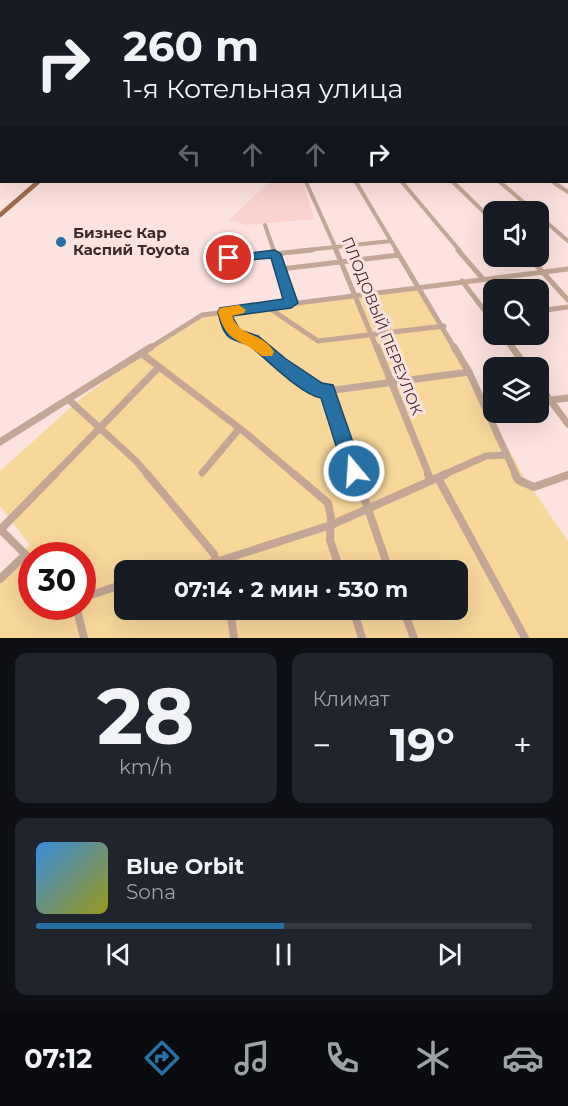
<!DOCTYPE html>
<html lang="ru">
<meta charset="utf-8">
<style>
body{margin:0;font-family:Montserrat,sans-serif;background:#20242c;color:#f1f3f6;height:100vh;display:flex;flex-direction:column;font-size:22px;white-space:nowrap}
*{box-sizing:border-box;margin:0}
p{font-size:20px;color:#9ea1a6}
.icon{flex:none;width:33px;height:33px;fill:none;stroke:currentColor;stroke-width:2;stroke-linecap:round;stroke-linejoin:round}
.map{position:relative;height:638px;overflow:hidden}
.sheet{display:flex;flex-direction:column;gap:15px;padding:15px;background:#0d0f14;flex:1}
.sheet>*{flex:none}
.banner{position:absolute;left:0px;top:0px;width:568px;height:183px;box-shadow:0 6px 24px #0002;background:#171b24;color:#f1f3f6;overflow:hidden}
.controls{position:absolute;left:483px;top:201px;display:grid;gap:12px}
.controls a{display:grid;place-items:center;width:66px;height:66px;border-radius:12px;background:#171b24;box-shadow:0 6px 24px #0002;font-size:30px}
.speed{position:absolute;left:18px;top:542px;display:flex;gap:12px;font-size:30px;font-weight:700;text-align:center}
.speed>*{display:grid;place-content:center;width:78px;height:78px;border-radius:50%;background:#171b24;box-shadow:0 6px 24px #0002;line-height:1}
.speed .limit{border:9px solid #d22;background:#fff;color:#111}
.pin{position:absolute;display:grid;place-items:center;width:51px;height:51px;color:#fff;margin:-26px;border:3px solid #fff;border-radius:50%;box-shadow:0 2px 6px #0007}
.me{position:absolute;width:66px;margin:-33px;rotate:342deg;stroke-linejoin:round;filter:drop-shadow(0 0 4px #0008)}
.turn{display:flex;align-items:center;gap:21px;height:126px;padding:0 24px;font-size:27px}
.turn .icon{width:78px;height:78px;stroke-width:2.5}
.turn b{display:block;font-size:42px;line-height:51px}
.lanes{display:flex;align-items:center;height:57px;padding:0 24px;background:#0003;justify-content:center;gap:30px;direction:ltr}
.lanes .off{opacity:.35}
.big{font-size:45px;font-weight:700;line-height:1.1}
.sheet .widget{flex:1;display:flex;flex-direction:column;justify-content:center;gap:9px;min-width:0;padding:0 21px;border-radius:12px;background:#20242c}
.sheet .dial{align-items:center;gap:0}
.dial b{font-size:78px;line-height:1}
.song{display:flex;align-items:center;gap:18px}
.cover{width:72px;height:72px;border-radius:9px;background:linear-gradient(135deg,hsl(210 70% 55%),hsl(60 70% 35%))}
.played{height:6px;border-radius:3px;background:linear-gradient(90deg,#2670a3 50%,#363941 50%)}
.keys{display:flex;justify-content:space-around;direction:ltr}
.heat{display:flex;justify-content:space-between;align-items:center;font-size:33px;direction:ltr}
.sheet .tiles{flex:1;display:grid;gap:15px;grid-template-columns:1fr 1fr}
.widget:last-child{grid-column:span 2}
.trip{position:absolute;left:114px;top:560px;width:354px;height:60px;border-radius:12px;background:#171b24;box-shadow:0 6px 24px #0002;font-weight:700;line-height:60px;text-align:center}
.tabs{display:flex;height:96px;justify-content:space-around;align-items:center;background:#090b0e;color:#9ea1a6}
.tabs .icon{width:42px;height:42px}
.tabs .active{color:#2670a3}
.tabs b{font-size:27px;color:#f1f3f6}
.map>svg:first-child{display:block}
</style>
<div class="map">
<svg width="568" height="638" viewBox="0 0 568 638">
<rect width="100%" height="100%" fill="#fde3e0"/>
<path fill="#fbd2ce" d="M 269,182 L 303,182 L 314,219 L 246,225 L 229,220 Z"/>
<path fill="#f8d79b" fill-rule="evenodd" d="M 420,288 L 524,477 L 568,541 L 568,638 L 0,638 L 0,573 L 30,545 L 0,506 L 0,471 L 80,399 L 139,357 L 204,317 ZM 32,555 L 82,555 L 82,606 L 32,606 ZM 124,570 L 458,570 L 458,609 L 124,609 Z"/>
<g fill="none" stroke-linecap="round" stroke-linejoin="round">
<path stroke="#c3a695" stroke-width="3" d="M 0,159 L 2,157"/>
<path stroke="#c3a695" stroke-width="4" d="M 306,182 L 337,251
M 356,182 L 397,251
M 402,182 L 460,251
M 453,182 L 494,222
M 500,182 L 535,212
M 553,182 L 568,192
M 538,215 L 568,241
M 265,225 L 274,251
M 298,251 L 391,241"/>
<path stroke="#c3a695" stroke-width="5" d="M 273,250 L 291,303
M 336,250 L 377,349
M 396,250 L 455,349
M 458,250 L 483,279
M 528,256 L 568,300
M 206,261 L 312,250
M 281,269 L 399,255
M 462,281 L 494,323
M 266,306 L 318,341 L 444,326
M 538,311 L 568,307
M 224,312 L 234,333 L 253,341 L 263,349
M 502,334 L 513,349
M 148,349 L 202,315 L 568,269"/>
<path stroke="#c3a695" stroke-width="7" d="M 261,347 C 281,364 301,385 327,391 L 356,475
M 377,347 L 429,475
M 454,347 L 469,372 L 516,475
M 512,347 L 527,368
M 141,353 L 247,434 L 295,475
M 538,384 L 568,424
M 327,391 L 469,372
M 68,399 L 136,461 L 148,475
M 551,400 L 568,398
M 0,442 L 151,347
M 202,473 L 239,429
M 54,475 L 159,367
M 443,475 L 486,456 L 506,455"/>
<path stroke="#c3a695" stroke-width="8" d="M 147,474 L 214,554 L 219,570
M 294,474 L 328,503 L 331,517 L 330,540 L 340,570
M 356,474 L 389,570
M 428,474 L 431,481
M 515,474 L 518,480 L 534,487 L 568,475
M 438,478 L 525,638
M 0,529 L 32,561
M 0,530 L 55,474
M 183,570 L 216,562 L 331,525 L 446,474
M 0,579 L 25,555
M 82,598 L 124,584
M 76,606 L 84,638
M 230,609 L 234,638
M 353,609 L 362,638
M 403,609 L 414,638"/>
<path stroke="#9e6c4c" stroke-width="4.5" d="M 0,215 L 38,182"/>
</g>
<linearGradient id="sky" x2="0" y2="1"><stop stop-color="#9eaadd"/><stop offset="0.44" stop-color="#fef2f1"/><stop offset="1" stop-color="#fef2f1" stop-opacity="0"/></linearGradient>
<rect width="568" height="161" fill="url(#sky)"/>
<path fill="#2670a3" stroke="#19496a" stroke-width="1.5" d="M 275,250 L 281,254 L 298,303 L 291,308 L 232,316 L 240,330 L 258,336 L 286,359 L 322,383 L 333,385 L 363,471 L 361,478 L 354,480 L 347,478 L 344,471 L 321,398 C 300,394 268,360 250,346 C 244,342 235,342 229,337 C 222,331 220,320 218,312 L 220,308 L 283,299 L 271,258 L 229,262 L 223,258 L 225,256 Z"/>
<path fill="#f59e0b" d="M 239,305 L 246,310 L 244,313 L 232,316 C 240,338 263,332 274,352 L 272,356 L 262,356 C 239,337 227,344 218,312 L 220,308 Z"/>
<circle fill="#2670a3" stroke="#fde3e0" stroke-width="2" cx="61" cy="242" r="6"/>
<g text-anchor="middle" stroke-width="6" stroke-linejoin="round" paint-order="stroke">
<g font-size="15" font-weight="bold" fill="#392928" stroke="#fde3e0" text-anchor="start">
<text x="73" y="238">Бизнес Кар<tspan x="73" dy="17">Каспий Toyota</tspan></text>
</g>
<g font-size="15" fill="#392928" stroke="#fde3e0">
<text transform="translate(382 326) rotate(68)" y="5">ПЛОДОВЫЙ ПЕРЕУЛОК</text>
</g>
</g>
</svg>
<div class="controls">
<a><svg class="icon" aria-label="sound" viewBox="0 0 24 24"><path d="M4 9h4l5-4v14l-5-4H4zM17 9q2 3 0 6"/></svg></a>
<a><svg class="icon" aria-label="search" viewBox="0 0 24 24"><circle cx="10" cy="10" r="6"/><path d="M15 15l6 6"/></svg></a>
<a><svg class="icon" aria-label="layers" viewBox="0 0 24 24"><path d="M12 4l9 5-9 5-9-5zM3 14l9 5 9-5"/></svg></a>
</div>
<div class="speed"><div class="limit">30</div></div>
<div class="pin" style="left:229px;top:258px;background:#d93025"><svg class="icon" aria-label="arrive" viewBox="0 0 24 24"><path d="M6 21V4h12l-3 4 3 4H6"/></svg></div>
<svg class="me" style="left:354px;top:471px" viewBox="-20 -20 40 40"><circle r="17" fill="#2670a3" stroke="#fff" stroke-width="3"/><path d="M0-11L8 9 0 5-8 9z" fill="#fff"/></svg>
<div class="trip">07:14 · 2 мин · 530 m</div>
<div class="banner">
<div class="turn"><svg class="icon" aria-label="right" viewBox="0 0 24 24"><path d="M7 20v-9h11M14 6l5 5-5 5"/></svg><div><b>260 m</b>1-я Котельная улица</div></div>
<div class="lanes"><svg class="icon off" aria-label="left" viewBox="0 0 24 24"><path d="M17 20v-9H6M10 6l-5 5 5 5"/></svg><svg class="icon off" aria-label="ahead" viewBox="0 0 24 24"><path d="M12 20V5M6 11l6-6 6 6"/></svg><svg class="icon off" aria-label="ahead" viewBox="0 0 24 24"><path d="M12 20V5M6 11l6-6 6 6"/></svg><svg class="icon" aria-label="right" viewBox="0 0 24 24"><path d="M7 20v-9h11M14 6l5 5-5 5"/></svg></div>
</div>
</div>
<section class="sheet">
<div class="tiles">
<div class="widget dial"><b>28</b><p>km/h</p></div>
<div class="widget"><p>Климат</p>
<div class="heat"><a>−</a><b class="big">19°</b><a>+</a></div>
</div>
<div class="widget">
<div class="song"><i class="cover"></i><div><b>Blue Orbit</b><p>Sona</p></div></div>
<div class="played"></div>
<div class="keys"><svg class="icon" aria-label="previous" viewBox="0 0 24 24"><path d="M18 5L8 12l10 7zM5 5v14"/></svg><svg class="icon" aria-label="pause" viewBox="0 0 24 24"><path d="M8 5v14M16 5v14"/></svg><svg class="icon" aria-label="next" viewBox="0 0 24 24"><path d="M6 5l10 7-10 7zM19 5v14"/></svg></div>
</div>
</div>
</section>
<nav class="tabs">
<b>07:12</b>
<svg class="icon active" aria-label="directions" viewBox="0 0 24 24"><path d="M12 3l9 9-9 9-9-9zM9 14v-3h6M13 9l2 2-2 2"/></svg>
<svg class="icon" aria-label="music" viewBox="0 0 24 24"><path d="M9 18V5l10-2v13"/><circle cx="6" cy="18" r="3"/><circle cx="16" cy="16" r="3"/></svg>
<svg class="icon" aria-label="phone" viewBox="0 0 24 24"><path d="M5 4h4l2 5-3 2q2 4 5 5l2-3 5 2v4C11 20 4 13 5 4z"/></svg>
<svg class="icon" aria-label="climate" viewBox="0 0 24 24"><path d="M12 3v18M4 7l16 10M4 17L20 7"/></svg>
<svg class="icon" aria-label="car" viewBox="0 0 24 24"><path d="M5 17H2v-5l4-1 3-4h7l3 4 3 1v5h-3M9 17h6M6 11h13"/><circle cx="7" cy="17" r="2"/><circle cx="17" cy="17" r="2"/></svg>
</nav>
